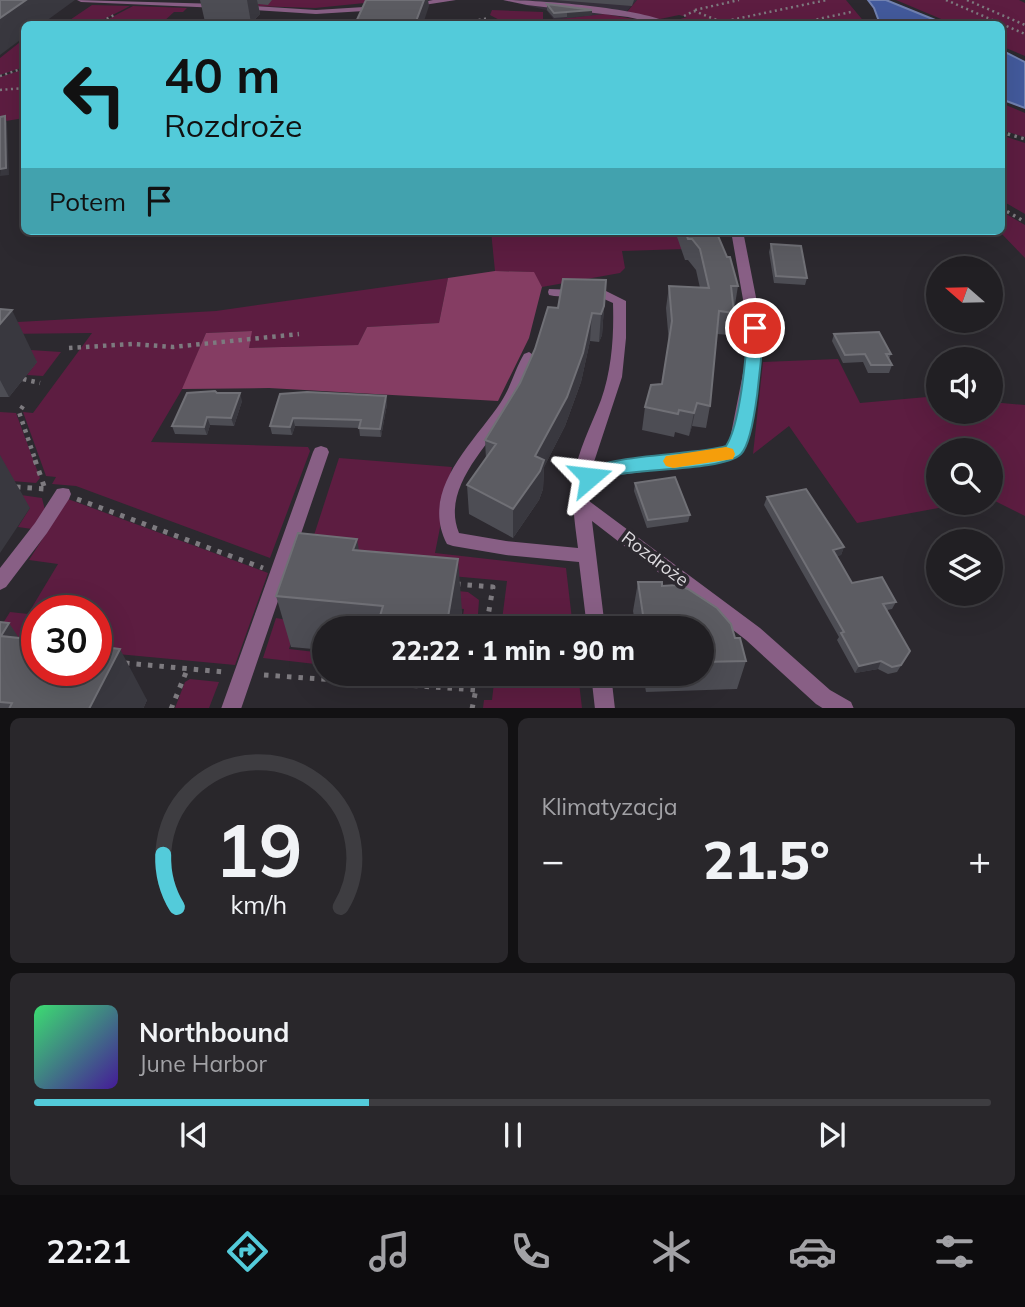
<!DOCTYPE html>
<html lang="pl">
<meta charset="utf-8">
<style>
body{margin:0;font-family:Mulish,sans-serif;background:#29272b;color:#f1f3f6;height:100vh;display:flex;flex-direction:column;font-size:26px;white-space:nowrap}
*{box-sizing:border-box;margin:0}
p{font-size:23px;color:#a2a2a6}
.icon{flex:none;width:38px;height:38px;fill:none;stroke:currentColor;stroke-width:2;stroke-linecap:round;stroke-linejoin:round}
.map{position:relative;height:708px;overflow:hidden}
.details{display:flex;flex-direction:column;gap:10px;padding:10px;background:#121113;flex:1}
.details>*{flex:none}
.top-card{position:absolute;left:21px;top:21px;width:984px;height:214px;border-radius:10px;box-shadow:0 7px 28px #0002,0 0 0 2px #3e3d41;background:#53cbda;color:#111;overflow:hidden}
.needle{width:46px;rotate:290deg}
.controls{position:absolute;left:926px;top:256px;display:grid;gap:14px}
.controls a{display:grid;place-items:center;width:77px;height:77px;border-radius:50%;background:#211f23;box-shadow:0 7px 28px #0002,0 0 0 2px #3e3d41;font-size:35px}
.speed{position:absolute;left:21px;top:595px;display:flex;gap:14px;font-size:35px;font-weight:700;text-align:center}
.speed>*{display:grid;place-content:center;width:91px;height:91px;border-radius:50%;background:#211f23;box-shadow:0 7px 28px #0002,0 0 0 2px #3e3d41;line-height:1}
.speed .limit{border:10px solid #d22;background:#fff;color:#111}
.pin{position:absolute;display:grid;place-items:center;width:60px;height:60px;color:#fff;margin:-30px;border:4px solid #fff;border-radius:50%;box-shadow:0 2px 7px #0007}
.me{position:absolute;width:77px;margin:-38px;rotate:73deg;stroke-linejoin:round;filter:drop-shadow(0 0 5px #0008)}
.turn{display:flex;align-items:center;gap:24px;height:147px;padding:0 28px;font-size:32px}
.turn .icon{width:91px;height:91px;stroke-width:2.5}
.turn b{display:block;font-size:49px;line-height:60px}
.then{display:flex;align-items:center;height:66px;padding:0 28px;background:#0003;gap:14px;font-size:26px}
.big{font-size:52px;font-weight:800;line-height:1.1}
.details .card{flex:1;display:flex;flex-direction:column;justify-content:center;gap:10px;min-width:0;padding:0 24px;border-radius:10px;background:#29272b}
.details .dial{align-items:center;gap:0}
.dial svg{height:182px;overflow:visible;fill:none;stroke:#3e3d41;stroke-width:7;stroke-linecap:round;text-anchor:middle}
.dial text{fill:#f1f3f6;stroke:none}
.song{display:flex;align-items:center;gap:21px}
.cover{width:84px;height:84px;border-radius:10px;background:linear-gradient(135deg,hsl(140 70% 55%),hsl(260 70% 35%))}
.played{height:7px;border-radius:4px;background:linear-gradient(90deg,#53cbda 35%,#3e3d41 35%)}
.keys{display:flex;justify-content:space-around;direction:ltr}
.heat{display:flex;justify-content:space-between;align-items:center;font-size:38px;direction:ltr}
.details .tiles{flex:1;display:grid;gap:10px;grid-template-columns:1fr 1fr}
.card:last-child{grid-column:span 2}
.trip{position:absolute;left:312px;top:616px;width:402px;height:70px;border-radius:35px;background:#211f23;box-shadow:0 7px 28px #0002,0 0 0 2px #3e3d41;font-weight:800;line-height:70px;text-align:center}
.tab-bar{display:flex;height:112px;justify-content:space-around;align-items:center;background:#0d0c0e;color:#a2a2a6}
.tab-bar .icon{width:49px;height:49px}
.tab-bar .on{color:#53cbda}
.tab-bar b{font-size:32px;color:#f1f3f6}
.map>svg:first-child{display:block}
</style>
<div class="map">
<svg width="1025" height="709" viewBox="0 0 1025 709">
<rect width="100%" height="100%" fill="#2c292f"/>
<path fill="#36303c" d="M 503,0 L 637,0 L 626,12 L 555,21 L 546,10 Z"/>
<path fill="#5d1d41" d="M 221,0 L 395,0 L 315,8 L 220,5 Z
M 637,0 L 846,0 L 866,24 L 676,24 L 670,22 L 687,17 L 679,15 L 660,19 L 627,12 Z
M 896,0 L 1019,0 L 1025,3 L 1025,56 L 1001,46 L 1001,24 L 953,24 Z
M 92,5 L 130,6 L 95,24 L 64,24 Z
M 133,6 L 187,8 L 183,12 L 174,12 L 161,24 L 99,24 Z
M 492,10 L 543,12 L 543,21 L 605,14 L 662,24 L 507,24 L 490,15 Z
M 24,39 L 24,67 L 0,75 L 0,58 Z
M 24,69 L 24,118 L 0,122 L 0,77 Z
M 1001,103 L 1025,113 L 1025,137 L 1001,130 Z
M 1001,135 L 1025,143 L 1025,214 L 1001,200 Z
M 1001,211 L 1025,225 L 1025,258 L 999,231 Z
M 491,231 L 675,231 L 685,249 L 622,251 L 625,268 L 620,273 L 542,287 L 533,272 L 495,271 Z
M 448,278 L 439,323 L 367,327 L 358,345 L 249,348 L 251,331 L 206,333 L 184,386 L 151,442 L 308,447 L 310,451 L 270,558 L 76,486 L 52,484 L 56,477 L 46,476 L 23,412 L 33,413 L 92,333 L 0,334 L 0,323 L 216,311 Z
M 0,348 L 61,352 L 43,376 L 27,375 L 37,362 L 0,358 Z
M 838,359 L 860,403 L 938,396 L 938,411 L 990,411 L 991,402 L 1025,405 L 1025,516 L 991,499 L 990,450 L 938,450 L 938,502 L 971,502 L 857,523 L 789,426 L 753,454 L 763,362 Z
M 0,412 L 16,413 L 40,478 L 36,483 L 0,480 Z
M 339,458 L 452,467 L 435,553 L 566,568 L 573,628 L 501,628 L 507,581 L 305,563 Z
M 0,492 L 42,498 L 45,510 L 32,529 L 18,527 L 30,508 L 0,505 Z
M 68,499 L 268,573 L 235,665 L 96,652 L 96,611 L 37,611 L 37,646 L 0,643 L 0,628 L 10,612 L 28,614 L 58,564 L 29,560 Z
M 369,583 L 468,592 L 479,600 L 477,628 L 461,628 L 464,609 L 365,601 Z
M 276,618 L 293,621 L 296,626 L 289,649 L 324,653 L 324,665 L 263,658 Z
M 495,674 L 578,674 L 582,708 L 483,708 L 484,700 L 492,700 Z
M 190,679 L 219,682 L 209,708 L 175,708 L 185,682 Z"/>
<path fill="#853d63" d="M 495,271 L 534,272 L 542,287 L 529,338 L 498,401 L 269,388 L 182,389 L 206,333 L 252,331 L 249,348 L 358,345 L 367,327 L 439,323 L 448,278 Z"/>
<path fill="#435a9c" stroke="#7181b0" stroke-width="2" d="M 868,0 L 886,0 L 945,24 L 880,24 L 874,8 Z
M 1001,50 L 1025,62 L 1025,108 L 1001,99 Z"/>
<g fill="none" stroke-linecap="round" stroke-linejoin="round">
<path stroke="#7d7a7f" stroke-width="2.5" stroke-dasharray="2 3.5" stroke-linecap="butt" d="M 946,0 L 1025,34
M 967,0 L 1025,25
M 695,10 L 739,0
M 684,16 L 694,11 L 727,24
M 181,22 L 198,24
M 721,22 L 827,0
M 97,24 L 114,15
M 457,24 L 489,18
M 795,24 L 851,12
M 0,76 L 24,68
M 0,90 L 24,88"/>
<path stroke="#7d7a7f" stroke-width="3.5" stroke-dasharray="2.5 4.5" stroke-linecap="butt" d="M 1001,132 L 1025,139
M 1001,208 L 1025,222"/>
<path stroke="#7d7a7f" stroke-width="4.5" stroke-dasharray="3.5 5" stroke-linecap="butt" d="M 69,348 L 132,344 L 173,347 L 299,334
M 23,379 L 40,383
M 23,406 L 19,412 L 36,462"/>
<path stroke="#7d7a7f" stroke-width="5" stroke-dasharray="4.5 7" stroke-linecap="butt" d="M 35,460 L 45,489
M 16,487 L 45,489
M 77,499 L 263,568
M 456,584 L 493,587 L 486,628
M 125,663 L 224,672
M 264,675 L 476,690
M 171,709 L 187,670
M 472,709 L 479,674"/>
<path fill="#885f85" fill-rule="evenodd" d="M 77,0 L 220,4 L 224,6 L 220,8 L 81,2 Z
M 433,0 L 456,0 L 411,7 L 407,5 Z
M 503,0 C 538,0 643,8 671,24 L 660,24 L 628,17 L 527,5 Z
M 240,5 L 316,10 L 380,6 L 384,8 L 380,10 L 316,14 L 237,9 L 236,7 Z
M 731,231 L 743,231 L 762,328 L 761,353 L 750,426 L 742,451 L 720,462 L 603,477 L 592,487 L 589,501 L 760,628 L 830,690 L 851,702 L 854,709 L 824,709 L 816,704 L 746,640 L 592,521 L 605,628 L 587,628 L 579,562 L 506,555 L 453,546 L 447,544 C 419,490 473,444 501,402 C 511,387 515,369 524,354 L 529,352 L 536,357 C 529,374 523,391 513,407 C 491,443 440,487 459,533 L 506,541 L 578,548 C 575,524 571,500 574,477 C 578,450 591,426 601,400 C 612,369 614,335 613,303 L 604,299 L 554,296 L 549,295 L 548,292 L 549,289 L 606,291 L 626,301 L 626,338 L 622,377 L 592,468 L 600,465 L 717,451 L 729,444 L 747,353 L 748,328 Z
M 321,446 L 327,448 L 329,452 L 241,709 L 221,709 L 313,452 L 315,448 Z
M 63,488 L 69,489 L 71,494 L 69,499 L 47,533 L 6,587 L 0,590 L 0,568 L 35,523 L 57,489 Z
M 591,674 L 611,674 L 615,709 L 595,709 Z"/>
</g>
<path fill="#4d4d54" d="M 200,0 L 272,0 L 268,5 L 258,4 L 260,14 L 251,23 L 205,22 Z
M 555,0 L 634,0 L 632,6 Z
M 547,4 L 592,15 L 554,18 L 547,10 Z
M 675,231 L 716,231 L 738,286 L 730,335 L 717,334 L 710,406 L 706,428 L 692,426 L 689,436 L 675,432 L 674,437 L 642,430 L 645,407 L 662,384 L 669,343 L 666,308 L 669,286 L 700,288 L 696,270 L 688,260 L 685,260 Z
M 771,244 L 807,278 L 805,285 L 774,283 L 769,252 Z
M 606,280 L 602,335 L 599,342 L 590,341 L 581,382 L 565,426 L 544,467 L 543,489 L 539,500 L 513,538 L 469,514 L 467,485 L 486,459 L 485,440 L 520,383 L 558,308 Z
M 0,309 L 37,362 L 9,397 L 0,397 Z
M 834,334 L 891,354 L 889,359 L 892,365 L 889,373 L 868,373 L 863,362 L 843,363 L 832,341 Z
M 217,393 L 242,401 L 234,426 L 210,425 L 207,435 L 175,434 L 172,426 Z
M 280,394 L 386,396 L 387,404 L 381,437 L 360,436 L 359,428 L 295,426 L 292,435 L 272,434 L 270,426 Z
M 635,483 L 690,515 L 688,522 L 647,528 L 634,491 Z
M 767,497 L 844,547 L 841,555 L 836,556 L 852,583 L 896,602 L 892,609 L 887,610 L 910,651 L 897,672 L 888,674 L 878,669 L 855,673 L 837,640 L 839,637 L 764,505 Z
M 359,551 L 462,611 L 459,628 L 324,628 L 324,650 L 291,647 L 276,596 Z
M 638,582 L 662,586 L 735,638 L 746,661 L 737,689 L 646,692 L 643,674 L 702,674 L 702,628 L 636,628 L 633,611 Z
M 0,622 L 19,638 L 147,700 L 143,709 L 0,709 Z"/>
<path fill="#39383f" d="M 26,0 L 75,0 L 42,24 L 24,24 L 24,37 L 0,55 L 0,18 Z
M 247,0 L 257,0 L 260,14 L 251,23 Z
M 424,0 L 428,0 L 429,6 L 423,24 L 415,24 Z
M 592,10 L 592,15 L 567,18 L 567,12 Z
M 5,116 L 7,123 L 9,175 L 0,176 Z
M 604,306 L 602,335 L 599,342 L 601,314 Z
M 12,310 L 37,362 L 9,397 L 0,380 L 0,324 Z
M 592,313 L 590,341 L 581,382 L 565,426 L 544,467 L 543,489 L 539,500 L 513,538 L 513,509 L 535,456 Z
M 240,393 L 242,401 L 234,426 L 231,418 Z
M 386,396 L 387,404 L 381,437 L 380,429 Z
M 697,403 L 692,426 L 689,436 L 694,413 Z
M 207,417 L 210,425 L 207,435 L 204,427 Z
M 293,418 L 295,426 L 292,435 L 290,427 Z
M 0,455 L 30,508 L 0,553 Z
M 357,539 L 366,591 L 353,550 Z
M 844,547 L 841,555 L 830,558 L 833,550 Z
M 458,559 L 462,611 L 459,628 L 447,628 L 447,623 Z
M 9,623 L 37,665 L 1,636 Z
M 120,649 L 147,700 L 143,709 L 89,709 Z
M 881,661 L 878,669 L 855,673 L 859,666 Z"/>
<path fill="#5c5c62" stroke="#707076" stroke-width="2" d="M 0,0 L 26,0 L 0,18 Z
M 366,0 L 424,0 L 415,24 L 355,24 Z
M 547,4 L 592,10 L 554,13 Z
M 5,116 L 6,168 L 0,169 L 0,117 Z
M 685,231 L 716,231 L 727,257 L 730,257 L 738,286 L 731,286 L 734,313 L 719,311 L 710,406 L 697,403 L 694,413 L 679,410 L 678,414 L 645,407 L 651,385 L 662,384 L 672,321 L 669,286 L 709,288 L 700,249 L 692,239 L 688,239 Z
M 771,244 L 801,246 L 807,278 L 776,276 Z
M 563,279 L 606,280 L 604,306 L 601,314 L 592,313 L 583,353 L 567,397 L 535,456 L 544,460 L 540,471 L 513,509 L 467,485 L 496,444 L 485,440 L 520,383 L 535,349 L 548,307 L 558,308 Z
M 0,309 L 12,310 L 0,324 Z
M 879,332 L 891,354 L 886,354 L 892,365 L 871,365 L 865,354 L 845,355 L 834,334 Z
M 215,391 L 217,393 L 240,393 L 231,418 L 207,417 L 204,427 L 172,426 L 187,393 Z
M 307,392 L 386,396 L 380,429 L 359,428 L 361,420 L 293,418 L 290,427 L 270,426 L 280,394 Z
M 675,477 L 690,515 L 648,520 L 635,483 Z
M 806,489 L 844,547 L 833,550 L 852,583 L 882,577 L 896,602 L 883,604 L 910,651 L 901,665 L 892,667 L 881,661 L 859,666 L 841,633 L 844,632 L 767,497 Z
M 298,533 L 357,539 L 353,550 L 458,559 L 447,623 L 380,616 L 383,606 L 276,596 Z
M 638,582 L 662,582 L 662,586 L 677,585 L 688,589 L 717,608 L 731,624 L 735,638 L 740,638 L 746,661 L 702,662 L 702,628 L 645,628 Z
M 0,622 L 9,623 L 1,636 L 37,640 L 37,670 L 96,670 L 96,646 L 120,649 L 89,709 L 9,709 L 12,703 L 0,702 Z"/>
<path fill="#53cbda" stroke="#36848e" stroke-width="2" d="M 755,323 L 763,328 C 762,351 756,439 741,454 C 723,471 637,468 610,476 C 603,478 597,482 590,484 L 583,482 L 581,477 C 594,453 697,456 726,446 C 740,425 746,355 748,328 Z"/>
<path fill="#f59e0b" d="M 726,447 L 733,449 L 735,454 L 733,459 L 673,468 L 666,466 L 663,461 L 666,456 L 673,455 Z"/>
<g text-anchor="middle" stroke-width="7" stroke-linejoin="round" paint-order="stroke">
<g font-size="18" fill="#dddbdf" stroke="#2c292f">
<text transform="translate(655 559) rotate(37)" y="6">Rozdroże</text>
</g>
</g>
</svg>
<div class="controls">
<a><svg class="needle" viewBox="-14 -14 28 28"><path d="M0-13l5 13h-10z" fill="#e53935"/><path d="M0 13l5-13h-10z" fill="#a2a2a6"/></svg></a>
<a><svg class="icon" aria-label="sound" viewBox="0 0 24 24"><path d="M4 9h4l5-4v14l-5-4H4zM17 9q2 3 0 6"/></svg></a>
<a><svg class="icon" aria-label="search" viewBox="0 0 24 24"><circle cx="10" cy="10" r="6"/><path d="M15 15l6 6"/></svg></a>
<a><svg class="icon" aria-label="layers" viewBox="0 0 24 24"><path d="M12 4l9 5-9 5-9-5zM3 14l9 5 9-5"/></svg></a>
</div>
<div class="speed"><div class="limit">30</div></div>
<div class="pin" style="left:755px;top:328px;background:#d93025"><svg class="icon" aria-label="arrive" viewBox="0 0 24 24"><path d="M6 21V4h12l-3 4 3 4H6"/></svg></div>
<svg class="me" style="left:590px;top:477px" viewBox="-20 -20 40 40"><path d="M0-17L14 15 0 8-14 15z" fill="#53cbda" stroke="#fff" stroke-width="4"/></svg>
<div class="trip">22:22 · 1 min · 90 m</div>
<div class="top-card">
<div class="turn"><svg class="icon" aria-label="left" viewBox="0 0 24 24"><path d="M17 20v-9H6M10 6l-5 5 5 5"/></svg><div><b>40 m</b>Rozdroże</div></div>
<div class="then">Potem<svg class="icon" aria-label="arrive" viewBox="0 0 24 24"><path d="M6 21V4h12l-3 4 3 4H6"/></svg></div>
</div>
</div>
<section class="details">
<div class="tiles">
<div class="card dial"><svg viewBox="0 0 100 80">
<path d="M14 69A42 42 0 1 1 86 69"/>
<path d="M14 69A42 42 0 0 1 8 46" stroke="#53cbda"/>
<text x="50" y="56" font-size="32" font-weight="700">19</text>
<text x="50" y="72" font-size="11">km/h</text>
</svg></div>
<div class="card"><p>Klimatyzacja</p>
<div class="heat"><a>−</a><b class="big">21.5°</b><a>+</a></div>
</div>
<div class="card">
<div class="song"><i class="cover"></i><div><b>Northbound</b><p>June Harbor</p></div></div>
<div class="played"></div>
<div class="keys"><svg class="icon" aria-label="previous" viewBox="0 0 24 24"><path d="M18 5L8 12l10 7zM5 5v14"/></svg><svg class="icon" aria-label="pause" viewBox="0 0 24 24"><path d="M8 5v14M16 5v14"/></svg><svg class="icon" aria-label="next" viewBox="0 0 24 24"><path d="M6 5l10 7-10 7zM19 5v14"/></svg></div>
</div>
</div>
</section>
<nav class="tab-bar">
<b>22:21</b>
<svg class="icon on" aria-label="directions" viewBox="0 0 24 24"><path d="M12 3l9 9-9 9-9-9zM9 14v-3h6M13 9l2 2-2 2"/></svg>
<svg class="icon" aria-label="music" viewBox="0 0 24 24"><path d="M9 18V5l10-2v13"/><circle cx="6" cy="18" r="3"/><circle cx="16" cy="16" r="3"/></svg>
<svg class="icon" aria-label="phone" viewBox="0 0 24 24"><path d="M5 4h4l2 5-3 2q2 4 5 5l2-3 5 2v4C11 20 4 13 5 4z"/></svg>
<svg class="icon" aria-label="climate" viewBox="0 0 24 24"><path d="M12 3v18M4 7l16 10M4 17L20 7"/></svg>
<svg class="icon" aria-label="car" viewBox="0 0 24 24"><path d="M5 17H2v-5l4-1 3-4h7l3 4 3 1v5h-3M9 17h6M6 11h13"/><circle cx="7" cy="17" r="2"/><circle cx="17" cy="17" r="2"/></svg>
<svg class="icon" aria-label="filters" viewBox="0 0 24 24"><path d="M4 7h16M4 17h16"/><circle cx="9" cy="7" r="2"/><circle cx="15" cy="17" r="2"/></svg>
</nav>
